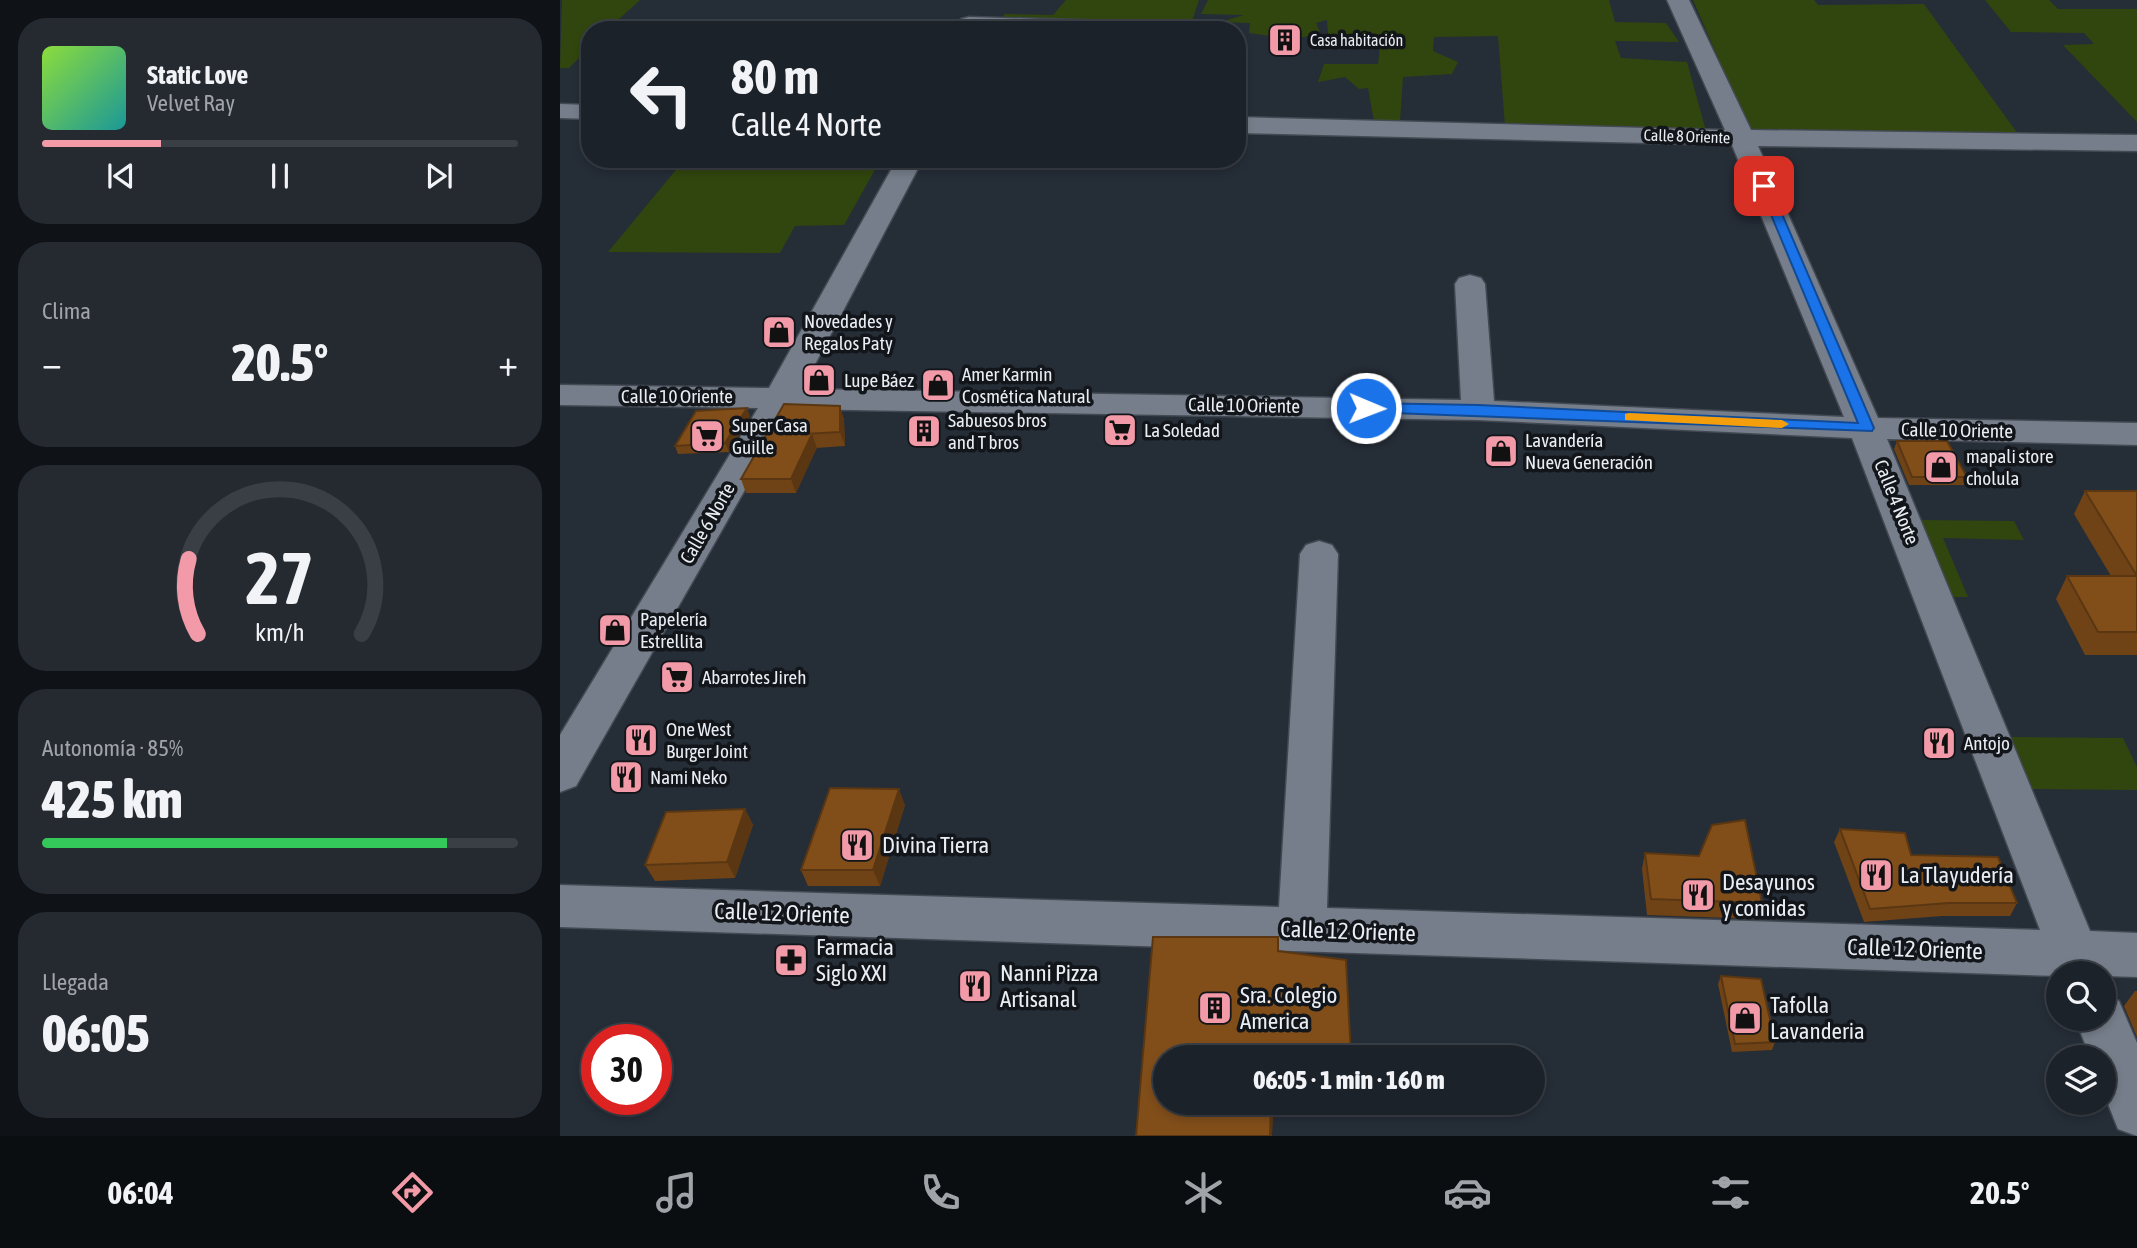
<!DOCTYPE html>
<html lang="es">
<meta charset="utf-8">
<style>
body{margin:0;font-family:"Asap Condensed",sans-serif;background:#252a31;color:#f1f3f6;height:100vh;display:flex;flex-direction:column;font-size:26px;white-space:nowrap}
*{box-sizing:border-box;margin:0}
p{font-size:23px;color:#a0a4a8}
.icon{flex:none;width:38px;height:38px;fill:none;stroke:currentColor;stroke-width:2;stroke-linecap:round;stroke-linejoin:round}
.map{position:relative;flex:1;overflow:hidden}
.sheet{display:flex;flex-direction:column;gap:18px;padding:18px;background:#0f1317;width:560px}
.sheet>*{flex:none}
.guide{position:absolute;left:21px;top:21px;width:665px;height:147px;border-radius:28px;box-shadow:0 4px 10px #0003,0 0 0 2px #3a3f46;background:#1c2229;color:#f1f3f6;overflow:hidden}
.tools{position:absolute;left:1486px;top:961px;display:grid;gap:14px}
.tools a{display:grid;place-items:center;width:70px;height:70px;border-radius:50%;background:#1c2229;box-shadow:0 4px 10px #0003,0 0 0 2px #3a3f46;font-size:35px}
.speed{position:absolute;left:21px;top:1024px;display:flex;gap:14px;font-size:35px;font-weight:700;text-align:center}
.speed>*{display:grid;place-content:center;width:91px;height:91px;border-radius:50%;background:#1c2229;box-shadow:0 4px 10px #0003,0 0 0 2px #3a3f46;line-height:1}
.speed .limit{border:10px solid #d22;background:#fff;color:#111}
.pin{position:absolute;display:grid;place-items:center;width:60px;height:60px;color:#fff;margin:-30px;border-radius:14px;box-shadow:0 4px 10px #0006}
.me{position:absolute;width:77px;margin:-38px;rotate:91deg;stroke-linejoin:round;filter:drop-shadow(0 0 5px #0008)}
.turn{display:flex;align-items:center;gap:24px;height:147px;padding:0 35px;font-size:32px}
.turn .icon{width:91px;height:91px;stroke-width:2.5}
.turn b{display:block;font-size:49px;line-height:60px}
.big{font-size:52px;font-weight:800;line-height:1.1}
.sheet .widget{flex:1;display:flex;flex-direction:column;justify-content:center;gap:10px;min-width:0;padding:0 24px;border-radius:28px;background:#252a31}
.sheet .dial{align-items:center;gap:0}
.dial svg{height:182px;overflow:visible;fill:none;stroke:#3a3f46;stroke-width:7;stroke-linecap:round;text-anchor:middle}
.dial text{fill:#f1f3f6;stroke:none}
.song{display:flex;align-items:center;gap:21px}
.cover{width:84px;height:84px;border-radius:10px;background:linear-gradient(135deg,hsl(90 70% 55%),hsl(180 70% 35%))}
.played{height:7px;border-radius:4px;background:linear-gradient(90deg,#f39aa8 25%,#3a3f46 25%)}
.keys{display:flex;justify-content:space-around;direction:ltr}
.heat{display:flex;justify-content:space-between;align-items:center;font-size:38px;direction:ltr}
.charge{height:10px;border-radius:5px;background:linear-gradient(90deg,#34c759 85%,#3a3f46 0)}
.trip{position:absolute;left:593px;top:1045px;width:392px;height:70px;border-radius:35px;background:#1c2229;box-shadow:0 4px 10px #0003,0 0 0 2px #3a3f46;font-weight:800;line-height:70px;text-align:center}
.tab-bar{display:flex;height:112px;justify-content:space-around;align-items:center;background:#0b0e10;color:#a0a4a8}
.tab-bar .icon{width:49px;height:49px}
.tab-bar .on{color:#f39aa8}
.tab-bar b{font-size:32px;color:#f1f3f6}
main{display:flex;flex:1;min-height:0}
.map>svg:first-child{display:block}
</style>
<main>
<section class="sheet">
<div class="widget">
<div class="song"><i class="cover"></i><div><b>Static Love</b><p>Velvet Ray</p></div></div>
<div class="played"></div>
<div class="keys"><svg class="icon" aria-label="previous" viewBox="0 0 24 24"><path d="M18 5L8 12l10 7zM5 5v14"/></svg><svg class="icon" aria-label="pause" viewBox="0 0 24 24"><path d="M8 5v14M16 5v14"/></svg><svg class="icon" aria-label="next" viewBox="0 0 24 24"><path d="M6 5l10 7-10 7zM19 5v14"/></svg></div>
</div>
<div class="widget"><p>Clima</p>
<div class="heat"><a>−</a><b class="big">20.5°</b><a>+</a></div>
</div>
<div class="widget dial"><svg viewBox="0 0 100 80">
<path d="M14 69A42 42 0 1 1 86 69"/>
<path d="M14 69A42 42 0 0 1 10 36" stroke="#f39aa8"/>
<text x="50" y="56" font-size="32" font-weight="700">27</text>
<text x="50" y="72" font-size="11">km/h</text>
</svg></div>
<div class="widget"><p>Autonomía · 85%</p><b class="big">425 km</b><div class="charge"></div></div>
<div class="widget"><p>Llegada</p><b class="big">06:05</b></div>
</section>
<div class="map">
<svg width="1577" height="1136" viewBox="0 0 1577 1136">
<rect width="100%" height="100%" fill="#252d37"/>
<path fill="#31460e" d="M 2,0 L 80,0 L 47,30 L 30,30 L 30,47 L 9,68 L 0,68 Z
M 506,0 L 639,0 L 629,30 L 432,30 L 445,14 L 493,15 Z
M 648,0 L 1049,0 L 1055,22 L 1106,23 L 1119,42 L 1055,41 L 1061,58 L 1127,62 L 1146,131 L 945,126 L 938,36 L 874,37 L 873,51 L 898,62 L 892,74 L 843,77 L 840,121 L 814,121 L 808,88 L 799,89 L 785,77 L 758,82 L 764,64 L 818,64 L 821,38 L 768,35 L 767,20 L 756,23 L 761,35 L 742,37 L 741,28 L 711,28 L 710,36 L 689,33 L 690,23 L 660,22 L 684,15 L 641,14 Z
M 1133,0 L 1254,0 L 1258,5 L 1364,4 L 1458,134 L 1190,131 Z
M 1425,0 L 1489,0 L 1498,9 L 1577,9 L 1577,122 L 1503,45 L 1534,44 L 1524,33 L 1451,32 Z
M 125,159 L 321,159 L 284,225 L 235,226 L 220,253 L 48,252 Z
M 1359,520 L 1454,521 L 1464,540 L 1383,538 L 1408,597 L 1391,597 Z
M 1449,737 L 1563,738 L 1577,767 L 1577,790 L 1471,789 Z"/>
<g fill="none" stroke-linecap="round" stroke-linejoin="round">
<g stroke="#434952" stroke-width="3">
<path id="minor" d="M 1107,0 L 1129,0 L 1191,130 L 1577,135 L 1577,151 L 1198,146 L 1318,418 L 1577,423 L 1577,445 L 1327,439 L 1530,931 L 1577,933 L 1577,977 L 1546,976 L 1544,981 L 1544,973 L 1498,973 L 1498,976 L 0,927 L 0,885 L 719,907 L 740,554 L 746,545 L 759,541 L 772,545 L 778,554 L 767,908 L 1480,930 L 1292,438 L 918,420 L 231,409 L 16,786 L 0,792 L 0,735 L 198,408 L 0,405 L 0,385 L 209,388 L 337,159 L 363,159 L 242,389 L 901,400 L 895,284 L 899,278 L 910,275 L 921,278 L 925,284 L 934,401 L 1284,417 L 1172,145 L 677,133 L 677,117 L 1165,130 Z
M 409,17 L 584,22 L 595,29 L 401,29 L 398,24 L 401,19 Z
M 0,104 L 30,105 L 30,119 L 0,118 Z
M 1544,995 L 1559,1001 L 1577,1043 L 1577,1136 L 1558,1129 L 1544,1094 L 1544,1057 L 1530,1057 L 1515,1018 L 1544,1018 Z"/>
</g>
<use href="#minor" fill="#757e8a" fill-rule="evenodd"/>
</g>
<path fill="#6f4316" d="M 280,406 L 284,420 L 285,446 L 256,448 L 236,493 L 186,493 L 181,479 Z
M 190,416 L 169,452 L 118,454 L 115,446 Z
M 1337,441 L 1407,477 L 1404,485 L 1349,485 L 1334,449 Z
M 1525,491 L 1577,491 L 1577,655 L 1525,655 L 1496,599 L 1507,576 L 1551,576 L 1514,514 Z
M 345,805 L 320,886 L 248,886 L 241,870 Z
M 185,809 L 193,825 L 175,878 L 95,881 L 85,865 Z
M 1280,829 L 1351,855 L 1457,903 L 1450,916 L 1382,916 L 1304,922 L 1274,842 Z
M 1085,853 L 1139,856 L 1202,903 L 1196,919 L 1087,915 L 1082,869 Z
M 1161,976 L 1215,1042 L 1212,1050 L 1172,1052 L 1158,984 Z
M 1575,991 L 1577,991 L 1577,1037 L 1564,1006 Z
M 773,1102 L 793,1102 L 793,1106 Z"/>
<path fill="#5a3712" d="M 280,406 L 284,420 L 285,446 L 280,432 Z
M 187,408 L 190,416 L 169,452 L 165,443 Z
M 252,434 L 257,448 L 236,493 L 231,479 Z
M 339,789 L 345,805 L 320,886 L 313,870 Z
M 185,809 L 193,825 L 175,878 L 167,862 Z
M 711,1102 L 714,1102 L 712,1136 L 710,1136 Z"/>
<path fill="#814e1a" stroke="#5a3712" stroke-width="2" d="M 224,404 L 280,406 L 280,432 L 244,434 L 252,434 L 231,479 L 181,479 Z
M 187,408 L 165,443 L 115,446 L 136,411 Z
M 1337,441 L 1387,441 L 1407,477 L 1352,477 Z
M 1525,491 L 1577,491 L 1577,576 Z
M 1507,576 L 1577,576 L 1577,632 L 1538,632 Z
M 270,788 L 339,789 L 313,870 L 241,870 Z
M 185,809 L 167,862 L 85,865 L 106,812 Z
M 1185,820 L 1202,903 L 1091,899 L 1085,853 L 1139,856 L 1152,825 Z
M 1280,829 L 1345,833 L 1351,855 L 1438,857 L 1457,903 L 1389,903 L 1310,909 Z
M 593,937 L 718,937 L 718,951 L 786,960 L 791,1057 L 606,1057 L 606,1102 L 711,1102 L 710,1136 L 576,1136 Z
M 1161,976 L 1201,979 L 1215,1042 L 1175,1044 Z"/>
<path fill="#1a73e8" stroke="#114b97" stroke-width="2" d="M 1204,183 L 1210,186 L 1314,428 L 1312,431 L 806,412 L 799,408 L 806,403 L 918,405 L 1298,423 L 1199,186 Z"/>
<path fill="#f59e0b" d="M 1069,413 L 1222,420 L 1229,424 L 1222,428 L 1065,420 L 1065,414 Z"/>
<defs>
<g id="building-square" transform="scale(1.75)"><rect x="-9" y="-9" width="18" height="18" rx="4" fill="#f39aa8" stroke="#121519"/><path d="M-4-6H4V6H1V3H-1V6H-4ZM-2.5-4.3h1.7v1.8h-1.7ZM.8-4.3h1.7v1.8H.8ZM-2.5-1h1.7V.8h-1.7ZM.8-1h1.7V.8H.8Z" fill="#111"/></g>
<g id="shop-square" transform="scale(1.75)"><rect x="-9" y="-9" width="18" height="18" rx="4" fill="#f39aa8" stroke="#121519"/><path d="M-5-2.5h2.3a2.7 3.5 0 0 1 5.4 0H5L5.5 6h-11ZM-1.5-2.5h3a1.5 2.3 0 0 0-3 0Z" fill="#111"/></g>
<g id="supermarket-square" transform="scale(1.75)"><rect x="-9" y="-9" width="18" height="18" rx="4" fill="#f39aa8" stroke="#121519"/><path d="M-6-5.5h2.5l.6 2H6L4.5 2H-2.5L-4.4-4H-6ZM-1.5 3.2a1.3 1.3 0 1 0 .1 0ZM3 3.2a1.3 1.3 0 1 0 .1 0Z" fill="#111"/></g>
<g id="restaurant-square" transform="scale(1.75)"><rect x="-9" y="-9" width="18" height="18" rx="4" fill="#f39aa8" stroke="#121519"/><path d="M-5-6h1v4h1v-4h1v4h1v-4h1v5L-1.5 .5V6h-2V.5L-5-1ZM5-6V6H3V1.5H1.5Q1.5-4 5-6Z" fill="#111"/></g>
<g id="pharmacy-square" transform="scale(1.75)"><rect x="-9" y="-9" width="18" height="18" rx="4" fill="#f39aa8" stroke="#121519"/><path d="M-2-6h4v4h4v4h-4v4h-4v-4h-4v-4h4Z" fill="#111"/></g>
</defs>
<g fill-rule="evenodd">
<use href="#building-square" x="725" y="40"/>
<use href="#shop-square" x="219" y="332"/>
<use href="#shop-square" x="259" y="380"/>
<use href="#shop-square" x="378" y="385"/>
<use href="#supermarket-square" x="560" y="430"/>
<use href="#building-square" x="364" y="431"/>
<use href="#supermarket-square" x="147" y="436"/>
<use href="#shop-square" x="941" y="451"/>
<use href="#shop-square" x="1381" y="467"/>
<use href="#shop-square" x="55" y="630"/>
<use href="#supermarket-square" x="117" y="677"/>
<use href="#restaurant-square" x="81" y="740"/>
<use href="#restaurant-square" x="1379" y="743"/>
<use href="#restaurant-square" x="66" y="777"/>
<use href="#restaurant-square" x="297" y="845"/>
<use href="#restaurant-square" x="1316" y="875"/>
<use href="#restaurant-square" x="1138" y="895"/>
<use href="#pharmacy-square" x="231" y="960"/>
<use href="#restaurant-square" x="415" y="986"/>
<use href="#building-square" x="655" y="1008"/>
<use href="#shop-square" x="1185" y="1018"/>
</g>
<g text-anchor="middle" stroke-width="7" stroke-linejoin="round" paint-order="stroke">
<g font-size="16" fill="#e9eef5" stroke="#121519" text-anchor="start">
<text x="750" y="46">Casa habitación</text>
</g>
<g font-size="16" fill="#e9eef5" stroke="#121519">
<text transform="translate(1127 136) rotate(2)" y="6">Calle 8 Oriente</text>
</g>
<g font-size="19" fill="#e9eef5" stroke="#121519" text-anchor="start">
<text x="244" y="328">Novedades y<tspan x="244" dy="22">Regalos Paty</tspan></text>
<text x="402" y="381">Amer Karmin<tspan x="402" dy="22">Cosmética Natural</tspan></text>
<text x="284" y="387">Lupe Báez</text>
<text x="388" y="427">Sabuesos bros<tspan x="388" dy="22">and T bros</tspan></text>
<text x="172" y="432">Super Casa<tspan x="172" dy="22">Guille</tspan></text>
<text x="584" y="437">La Soledad</text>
<text x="965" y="447">Lavandería<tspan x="965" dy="22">Nueva Generación</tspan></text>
<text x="1406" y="463">mapali store<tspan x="1406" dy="22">cholula</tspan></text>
<text x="80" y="626">Papelería<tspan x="80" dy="22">Estrellita</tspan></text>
<text x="142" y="684">Abarrotes Jireh</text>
<text x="106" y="736">One West<tspan x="106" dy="22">Burger Joint</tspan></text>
<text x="1404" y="750">Antojo</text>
<text x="90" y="784">Nami Neko</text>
</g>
<g font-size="19" fill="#e9eef5" stroke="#121519">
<text x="117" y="403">Calle 10 Oriente</text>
<text transform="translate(684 405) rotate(1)" y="7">Calle 10 Oriente</text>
<text transform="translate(1397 430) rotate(1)" y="7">Calle 10 Oriente</text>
<text transform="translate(1337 502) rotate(68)" y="7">Calle 4 Norte</text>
<text transform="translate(147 523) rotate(-60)" y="7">Calle 6 Norte</text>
</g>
<g font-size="23" fill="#e9eef5" stroke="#121519" text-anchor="start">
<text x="322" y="853">Divina Tierra</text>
<text x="1340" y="883">La Tlayudería</text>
<text x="1162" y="890">Desayunos<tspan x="1162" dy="26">y comidas</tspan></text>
<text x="256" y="955">Farmacia<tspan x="256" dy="26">Siglo XXI</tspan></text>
<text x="440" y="981">Nanni Pizza<tspan x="440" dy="26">Artisanal</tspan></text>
<text x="680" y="1003">Sra. Colegio<tspan x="680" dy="26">America</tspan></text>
<text x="1210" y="1013">Tafolla<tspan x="1210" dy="26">Lavanderia</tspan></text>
</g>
<g font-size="23" fill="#e9eef5" stroke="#121519">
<text transform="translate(222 913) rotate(2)" y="8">Calle 12 Oriente</text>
<text transform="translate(788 931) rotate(2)" y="8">Calle 12 Oriente</text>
<text transform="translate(1355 949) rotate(2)" y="8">Calle 12 Oriente</text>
</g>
</g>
</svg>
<div class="tools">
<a><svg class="icon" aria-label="search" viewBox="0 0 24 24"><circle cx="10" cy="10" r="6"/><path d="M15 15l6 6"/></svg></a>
<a><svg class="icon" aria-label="layers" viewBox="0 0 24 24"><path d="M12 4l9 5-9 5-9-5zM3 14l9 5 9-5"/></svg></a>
</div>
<div class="speed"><div class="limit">30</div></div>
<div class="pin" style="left:1204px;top:186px;background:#d93025"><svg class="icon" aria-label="arrive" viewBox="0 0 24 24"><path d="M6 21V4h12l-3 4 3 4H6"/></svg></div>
<svg class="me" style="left:806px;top:408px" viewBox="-20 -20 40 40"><circle r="17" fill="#1a73e8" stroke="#fff" stroke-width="3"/><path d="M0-11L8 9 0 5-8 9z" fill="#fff"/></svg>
<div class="trip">06:05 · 1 min · 160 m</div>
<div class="guide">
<div class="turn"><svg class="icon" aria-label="left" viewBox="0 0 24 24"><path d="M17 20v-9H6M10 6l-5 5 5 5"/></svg><div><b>80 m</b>Calle 4 Norte</div></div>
</div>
</div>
</main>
<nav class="tab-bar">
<b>06:04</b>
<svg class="icon on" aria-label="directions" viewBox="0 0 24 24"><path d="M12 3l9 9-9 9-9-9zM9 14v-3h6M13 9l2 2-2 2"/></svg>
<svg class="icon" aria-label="music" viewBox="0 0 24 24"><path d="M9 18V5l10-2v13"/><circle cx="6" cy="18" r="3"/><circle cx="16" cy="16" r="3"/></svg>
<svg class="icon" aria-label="phone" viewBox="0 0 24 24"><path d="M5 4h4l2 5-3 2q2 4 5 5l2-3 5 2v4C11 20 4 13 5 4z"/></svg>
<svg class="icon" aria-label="climate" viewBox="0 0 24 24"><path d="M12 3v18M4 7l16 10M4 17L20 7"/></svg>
<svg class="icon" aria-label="car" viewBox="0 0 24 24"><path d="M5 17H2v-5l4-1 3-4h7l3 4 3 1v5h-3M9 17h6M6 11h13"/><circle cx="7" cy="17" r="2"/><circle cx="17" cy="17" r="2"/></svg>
<svg class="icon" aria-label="filters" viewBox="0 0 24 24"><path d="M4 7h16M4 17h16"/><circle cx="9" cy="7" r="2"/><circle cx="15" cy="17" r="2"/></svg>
<b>20.5°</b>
</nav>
